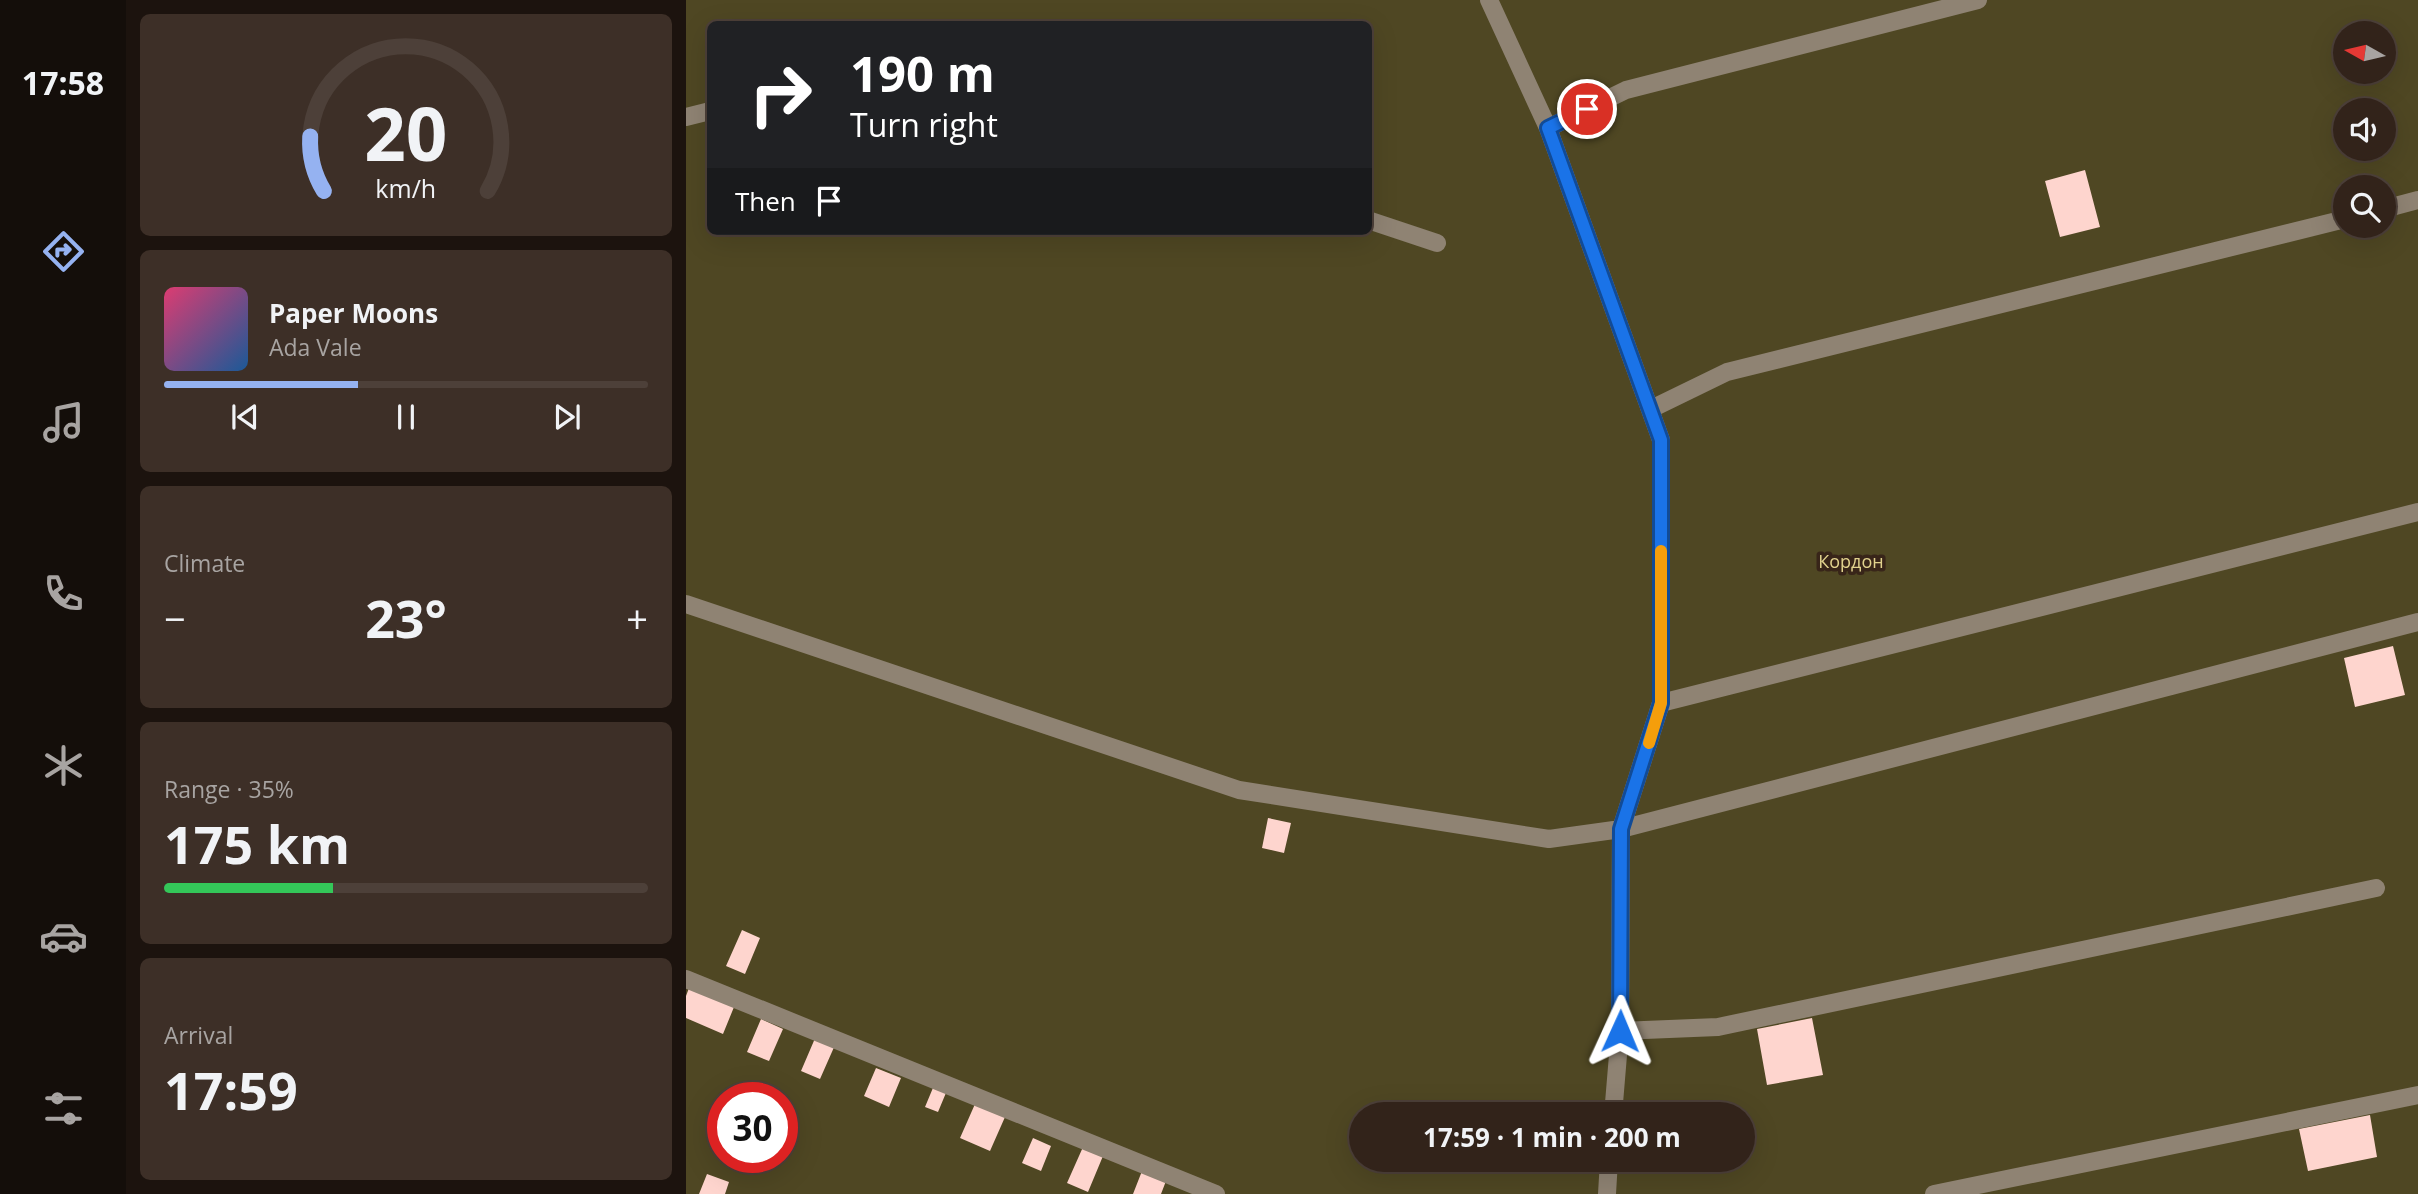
<!DOCTYPE html>
<meta charset="utf-8">
<style>
body{margin:0;font-family:"Open Sans",sans-serif;background:#3d2f27;color:#f1f3f6;height:100vh;display:flex;flex-direction:column;font-size:26px;white-space:nowrap}
*{box-sizing:border-box;margin:0}
p{font-size:23px;color:#a8a4a2}
.icon{flex:none;width:38px;height:38px;fill:none;stroke:currentColor;stroke-width:2;stroke-linecap:round;stroke-linejoin:round}
.map{position:relative;flex:1;overflow:hidden}
.details{display:flex;flex-direction:column;gap:14px;padding:14px;background:#1c130e;width:560px}
.details>*{flex:none}
.guide{position:absolute;left:21px;top:21px;width:665px;height:214px;border-radius:10px;box-shadow:0 7px 28px #0002,0 0 0 2px #4d4039;background:#202124;color:#fff;overflow:hidden}
.needle{width:46px;rotate:278deg}
.controls{position:absolute;left:1647px;top:21px;display:grid;gap:14px}
.controls a{display:grid;place-items:center;width:63px;height:63px;border-radius:50%;background:#32231a;box-shadow:0 7px 28px #0002,0 0 0 2px #4d4039;font-size:35px}
.speed{position:absolute;left:21px;top:1082px;display:flex;gap:14px;font-size:35px;font-weight:700;text-align:center}
.speed>*{display:grid;place-content:center;width:91px;height:91px;border-radius:50%;background:#32231a;box-shadow:0 7px 28px #0002,0 0 0 2px #4d4039;line-height:1}
.speed .limit{border:10px solid #d22;background:#fff;color:#111}
.pin{position:absolute;display:grid;place-items:center;width:60px;height:60px;color:#fff;margin:-30px;border:4px solid #fff;border-radius:50%;box-shadow:0 2px 7px #0007}
.me{position:absolute;width:77px;margin:-38px;rotate:1deg;stroke-linejoin:round;filter:drop-shadow(0 0 5px #0008)}
.turn{display:flex;align-items:center;gap:24px;height:147px;padding:0 28px;font-size:32px}
.turn .icon{width:91px;height:91px;stroke-width:2.5}
.turn b{display:block;font-size:49px;line-height:60px}
.then{display:flex;align-items:center;height:66px;padding:0 28px;background:#0003;gap:14px;font-size:26px}
.big{font-size:52px;font-weight:700;line-height:1.1}
.details .widget{flex:1;display:flex;flex-direction:column;justify-content:center;gap:10px;min-width:0;padding:0 24px;border-radius:10px;background:#3d2f27}
.details .dial{align-items:center;gap:0}
.dial svg{height:182px;overflow:visible;fill:none;stroke:#4d4039;stroke-width:7;stroke-linecap:round;text-anchor:middle}
.dial text{fill:#f1f3f6;stroke:none}
.song{display:flex;align-items:center;gap:21px}
.cover{width:84px;height:84px;border-radius:10px;background:linear-gradient(135deg,hsl(340 70% 55%),hsl(210 70% 35%))}
.played{height:7px;border-radius:4px;background:linear-gradient(90deg,#95b2f1 40%,#4d4039 40%)}
.keys{display:flex;justify-content:space-around;direction:ltr}
.heat{display:flex;justify-content:space-between;align-items:center;font-size:38px;direction:ltr}
.charge{height:10px;border-radius:5px;background:linear-gradient(90deg,#34c759 35%,#4d4039 0)}
.trip{position:absolute;left:663px;top:1102px;width:406px;height:70px;border-radius:35px;background:#32231a;box-shadow:0 7px 28px #0002,0 0 0 2px #4d4039;font-weight:700;line-height:70px;text-align:center}
main{display:flex;flex:1;min-height:0}
.tab-bar{display:flex;flex-direction:column;width:126px;justify-content:space-around;align-items:center;background:#140e0a;color:#a8a4a2}
.tab-bar .icon{width:49px;height:49px}
.tab-bar .on{color:#95b2f1}
.tab-bar b{font-size:32px;color:#f1f3f6}
.map>svg:first-child{display:block}
</style>
<main>
<nav class="tab-bar">
<b>17:58</b>
<svg class="icon on" aria-label="directions" viewBox="0 0 24 24"><path d="M12 3l9 9-9 9-9-9zM9 14v-3h6M13 9l2 2-2 2"/></svg>
<svg class="icon" aria-label="music" viewBox="0 0 24 24"><path d="M9 18V5l10-2v13"/><circle cx="6" cy="18" r="3"/><circle cx="16" cy="16" r="3"/></svg>
<svg class="icon" aria-label="phone" viewBox="0 0 24 24"><path d="M5 4h4l2 5-3 2q2 4 5 5l2-3 5 2v4C11 20 4 13 5 4z"/></svg>
<svg class="icon" aria-label="climate" viewBox="0 0 24 24"><path d="M12 3v18M4 7l16 10M4 17L20 7"/></svg>
<svg class="icon" aria-label="car" viewBox="0 0 24 24"><path d="M5 17H2v-5l4-1 3-4h7l3 4 3 1v5h-3M9 17h6M6 11h13"/><circle cx="7" cy="17" r="2"/><circle cx="17" cy="17" r="2"/></svg>
<svg class="icon" aria-label="filters" viewBox="0 0 24 24"><path d="M4 7h16M4 17h16"/><circle cx="9" cy="7" r="2"/><circle cx="15" cy="17" r="2"/></svg>
</nav>
<section class="details">
<div class="widget dial"><svg viewBox="0 0 100 80">
<path d="M14 69A42 42 0 1 1 86 69"/>
<path d="M14 69A42 42 0 0 1 8 45" stroke="#95b2f1"/>
<text x="50" y="56" font-size="32" font-weight="700">20</text>
<text x="50" y="72" font-size="11">km/h</text>
</svg></div>
<div class="widget">
<div class="song"><i class="cover"></i><div><b>Paper Moons</b><p>Ada Vale</p></div></div>
<div class="played"></div>
<div class="keys"><svg class="icon" aria-label="previous" viewBox="0 0 24 24"><path d="M18 5L8 12l10 7zM5 5v14"/></svg><svg class="icon" aria-label="pause" viewBox="0 0 24 24"><path d="M8 5v14M16 5v14"/></svg><svg class="icon" aria-label="next" viewBox="0 0 24 24"><path d="M6 5l10 7-10 7zM19 5v14"/></svg></div>
</div>
<div class="widget"><p>Climate</p>
<div class="heat"><a>−</a><b class="big">23°</b><a>+</a></div>
</div>
<div class="widget"><p>Range · 35%</p><b class="big">175 km</b><div class="charge"></div></div>
<div class="widget"><p>Arrival</p><b class="big">17:59</b></div>
</section>
<div class="map">
<svg width="1732" height="1194" viewBox="0 0 1732 1194">
<rect width="100%" height="100%" fill="#432f23"/>
<path fill="#4f4723" fill-rule="evenodd" d="M 0,0 L 1732,0 L 1732,1194 L 0,1194 ZM 24,24 L 682,24 L 682,231 L 24,231 ZM 1659,33 L 1698,33 L 1698,72 L 1659,72 ZM 1659,110 L 1698,110 L 1698,149 L 1659,149 ZM 1659,187 L 1698,187 L 1698,226 L 1659,226 ZM 37,1097 L 96,1097 L 96,1157 L 37,1157 ZM 676,1115 L 1057,1115 L 1057,1160 L 676,1160 Z"/>
<path fill="#fed5ce" d="M 1399,170 L 1414,227 L 1374,237 L 1359,181 Z
M 1707,646 L 1719,695 L 1669,707 L 1658,658 Z
M 582,818 L 605,823 L 598,853 L 576,848 Z
M 56,930 L 74,938 L 59,974 L 40,966 Z
M 3,988 L 48,1007 L 37,1034 L 0,1018 L 0,996 Z
M 1126,1018 L 1137,1075 L 1081,1085 L 1071,1029 Z
M 75,1019 L 97,1029 L 83,1061 L 61,1052 Z
M 130,1036 L 149,1045 L 134,1079 L 115,1071 Z
M 190,1068 L 215,1078 L 203,1107 L 178,1096 Z
M 249,1083 L 262,1088 L 252,1112 L 239,1107 Z
M 289,1104 L 319,1117 L 304,1151 L 274,1138 Z
M 1684,1115 L 1691,1157 L 1622,1171 L 1613,1129 Z
M 347,1138 L 365,1146 L 355,1171 L 336,1163 Z
M 397,1147 L 417,1156 L 402,1192 L 381,1183 Z
M 456,1171 L 480,1181 L 475,1194 L 447,1194 Z
M 21,1174 L 43,1182 L 39,1194 L 13,1194 Z"/>
<g fill="none" stroke-linecap="round" stroke-linejoin="round">
<path stroke="#8f8373" stroke-width="18" d="M 803,0 L 862,128 L 975,440 L 975,703 L 935,829 L 934,1031 L 927,1115
M 0,117 L 24,111
M 862,128 L 940,90 L 1292,0
M 1698,209 L 1732,200
M 682,220 L 751,243
M 965,409 L 1041,372 L 1659,219
M 0,604 L 553,790 L 863,839 L 935,829 L 1732,622
M 975,703 L 1732,512
M 0,979 L 530,1194
M 934,1031 L 1032,1027 L 1690,888
M 921,1194 L 923,1160
M 1248,1194 L 1732,1095"/>
</g>
<g fill="none" stroke-linecap="round" stroke-linejoin="round">
<g stroke="#114b97" stroke-width="18">
<path id="route" d="M 901,109 L 862,128 L 975,440 L 975,703 L 935,829 L 934,1031"/>
</g>
<use href="#route" stroke="#1a73e8" stroke-width="12"/>
<path stroke="#f59e0b" stroke-width="12" d="M 963,743 L 975,703 L 975,551"/>
</g>
<g text-anchor="middle" stroke-width="7" stroke-linejoin="round" paint-order="stroke">
<g font-size="18" fill="#e2d38e" stroke="#382519">
<text x="1165" y="568">Кордон</text>
</g>
</g>
</svg>
<div class="controls">
<a><svg class="needle" viewBox="-14 -14 28 28"><path d="M0-13l5 13h-10z" fill="#e53935"/><path d="M0 13l5-13h-10z" fill="#a8a4a2"/></svg></a>
<a><svg class="icon" aria-label="sound" viewBox="0 0 24 24"><path d="M4 9h4l5-4v14l-5-4H4zM17 9q2 3 0 6"/></svg></a>
<a><svg class="icon" aria-label="search" viewBox="0 0 24 24"><circle cx="10" cy="10" r="6"/><path d="M15 15l6 6"/></svg></a>
</div>
<div class="speed"><div class="limit">30</div></div>
<div class="pin" style="left:901px;top:109px;background:#d93025"><svg class="icon" aria-label="arrive" viewBox="0 0 24 24"><path d="M6 21V4h12l-3 4 3 4H6"/></svg></div>
<svg class="me" style="left:934px;top:1031px" viewBox="-20 -20 40 40"><path d="M0-17L14 15 0 8-14 15z" fill="#1a73e8" stroke="#fff" stroke-width="4"/></svg>
<div class="trip">17:59 · 1 min · 200 m</div>
<div class="guide">
<div class="turn"><svg class="icon" aria-label="right" viewBox="0 0 24 24"><path d="M7 20v-9h11M14 6l5 5-5 5"/></svg><div><b>190 m</b>Turn right</div></div>
<div class="then">Then<svg class="icon" aria-label="arrive" viewBox="0 0 24 24"><path d="M6 21V4h12l-3 4 3 4H6"/></svg></div>
</div>
</div>
</main>
